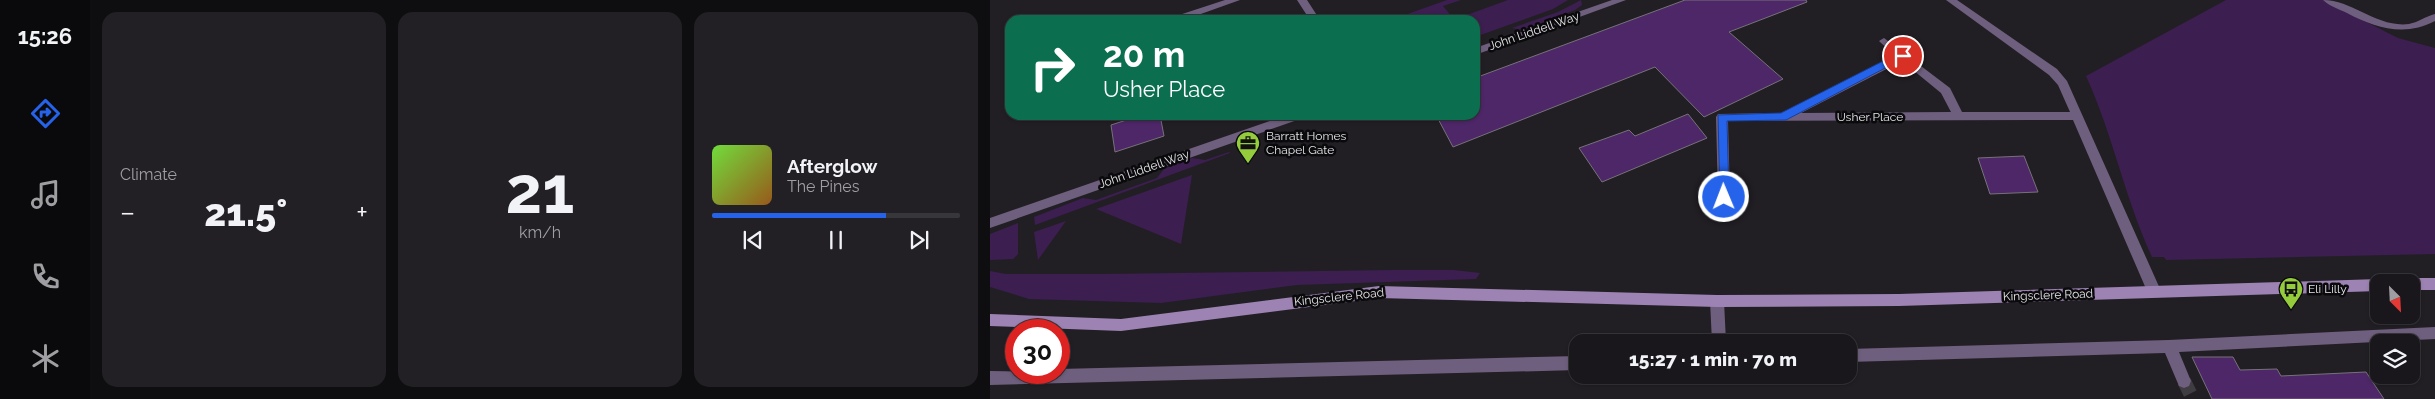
<!DOCTYPE html>
<meta charset="utf-8">
<style>
body{margin:0;font-family:Raleway,sans-serif;background:#222024;color:#f1f3f6;height:100vh;display:flex;flex-direction:column;font-size:19px;white-space:nowrap}
*{box-sizing:border-box;margin:0}
p{font-size:16px;color:#9f9fa3}
.icon{flex:none;width:28px;height:28px;fill:none;stroke:currentColor;stroke-width:2;stroke-linecap:round;stroke-linejoin:round}
.map{position:relative;flex:1;overflow:hidden}
.panel{display:flex;flex-direction:column;gap:12px;padding:12px;background:#0e0d0f;width:900px}
.panel>*{flex:none}
.top-card{position:absolute;left:15px;top:15px;width:475px;height:105px;border-radius:15px;box-shadow:0 1px 4px #0004,0 0 0 1px #37363a;background:#0b6e4f;color:#fff;overflow:hidden}
.needle{width:32px;rotate:156deg}
.controls{position:absolute;left:1380px;top:274px;display:grid;gap:10px}
.controls a{display:grid;place-items:center;width:50px;height:50px;border-radius:10px;background:#19171b;box-shadow:0 1px 4px #0004,0 0 0 1px #37363a;font-size:25px}
.speed{position:absolute;left:15px;top:319px;display:flex;gap:10px;font-size:25px;font-weight:700;text-align:center}
.speed>*{display:grid;place-content:center;width:65px;height:65px;border-radius:50%;background:#19171b;box-shadow:0 1px 4px #0004,0 0 0 1px #37363a;line-height:1}
.speed .limit{border:8px solid #d22;background:#fff;color:#111}
.pin{position:absolute;display:grid;place-items:center;width:42px;height:42px;color:#fff;margin:-21px;border:2px solid #fff;border-radius:50%;box-shadow:0 1px 5px #0007}
.me{position:absolute;width:55px;margin:-28px;rotate:359deg;stroke-linejoin:round;filter:drop-shadow(0 0 4px #0008)}
.turn{display:flex;align-items:center;gap:18px;height:105px;padding:0 15px;font-size:22px}
.turn .icon{width:65px;height:65px;stroke-width:2.5}
.turn b{display:block;font-size:35px;line-height:42px}
.big{font-size:38px;font-weight:800;line-height:1.1}
.panel .widget{flex:1;display:flex;flex-direction:column;justify-content:center;gap:8px;min-width:0;padding:0 18px;border-radius:15px;background:#222024}
.panel .dial{align-items:center;gap:0}
.dial b{font-size:65px;line-height:1}
.song{display:flex;align-items:center;gap:15px}
.cover{width:60px;height:60px;border-radius:8px;background:linear-gradient(135deg,hsl(100 70% 55%),hsl(30 70% 35%))}
.played{height:5px;border-radius:2px;background:linear-gradient(90deg,#2563eb 70%,#37363a 70%)}
.keys{display:flex;justify-content:space-around;direction:ltr}
.heat{display:flex;justify-content:space-between;align-items:center;font-size:28px;direction:ltr}
.panel .tiles{flex:1;display:grid;gap:12px;grid-template-columns:repeat(3,1fr)}
.trip{position:absolute;left:579px;top:334px;width:288px;height:50px;border-radius:15px;background:#19171b;box-shadow:0 1px 4px #0004,0 0 0 1px #37363a;font-weight:800;line-height:50px;text-align:center}
main{display:flex;flex:1;min-height:0}
.menu{display:flex;flex-direction:column;width:90px;justify-content:space-around;align-items:center;background:#0a090b;color:#9f9fa3}
.menu .icon{width:35px;height:35px}
.menu .on{color:#2563eb}
.menu b{font-size:22px;color:#f1f3f6}
.map>svg:first-child{display:block}
</style>
<main>
<nav class="menu">
<b>15:26</b>
<svg class="icon on" aria-label="directions" viewBox="0 0 24 24"><path d="M12 3l9 9-9 9-9-9zM9 14v-3h6M13 9l2 2-2 2"/></svg>
<svg class="icon" aria-label="music" viewBox="0 0 24 24"><path d="M9 18V5l10-2v13"/><circle cx="6" cy="18" r="3"/><circle cx="16" cy="16" r="3"/></svg>
<svg class="icon" aria-label="phone" viewBox="0 0 24 24"><path d="M5 4h4l2 5-3 2q2 4 5 5l2-3 5 2v4C11 20 4 13 5 4z"/></svg>
<svg class="icon" aria-label="climate" viewBox="0 0 24 24"><path d="M12 3v18M4 7l16 10M4 17L20 7"/></svg>
</nav>
<section class="panel">
<div class="tiles">
<div class="widget"><p>Climate</p>
<div class="heat"><a>−</a><b class="big">21.5°</b><a>+</a></div>
</div>
<div class="widget dial"><b>21</b><p>km/h</p></div>
<div class="widget">
<div class="song"><i class="cover"></i><div><b>Afterglow</b><p>The Pines</p></div></div>
<div class="played"></div>
<div class="keys"><svg class="icon" aria-label="previous" viewBox="0 0 24 24"><path d="M18 5L8 12l10 7zM5 5v14"/></svg><svg class="icon" aria-label="pause" viewBox="0 0 24 24"><path d="M8 5v14M16 5v14"/></svg><svg class="icon" aria-label="next" viewBox="0 0 24 24"><path d="M6 5l10 7-10 7zM19 5v14"/></svg></div>
</div>
</div>
</section>
<div class="map">
<svg width="1445" height="399" viewBox="0 0 1445 399">
<rect width="100%" height="100%" fill="#211f24"/>
<path fill="#3c1e51" d="M 457,0 L 471,0 L 453,6 L 462,17 L 452,20 L 410,20 L 412,16 Z
M 518,0 L 578,0 L 563,9 L 485,37 L 485,20 L 463,20 Z
M 591,0 L 592,5 L 585,10 L 533,30 L 522,28 L 568,12 Z
M 1236,0 L 1333,0 L 1408,38 L 1445,48 L 1445,254 L 1176,260 L 1174,257 L 1162,257 C 1135,199 1123,135 1096,76 Z
M 239,152 L 240,153 L 45,225 L 44,217 L 93,198 L 106,200 L 167,178 L 174,169 L 202,158 L 215,160 Z
M 202,175 L 191,244 L 106,209 Z
M 76,221 L 48,260 L 44,232 Z
M 28,223 L 28,254 L 23,259 L 0,260 L 0,234 Z
M 403,270 L 464,270 L 490,273 L 486,279 L 307,285 L 171,303 L 39,299 L 0,287 L 0,271 L 16,274 L 111,274 Z"/>
<path fill="#4d2768" stroke="#767279" d="M 695,0 L 816,0 L 817,2 L 739,32 L 793,79 L 714,117 L 665,67 L 463,147 L 446,115 L 485,115 L 485,78 Z
M 698,114 L 717,138 L 612,182 L 589,148 L 639,130 L 645,136 Z
M 152,115 L 170,115 L 174,136 L 125,152 L 121,125 Z
M 1034,156 L 1048,192 L 1000,194 L 988,158 Z
M 1202,357 L 1243,357 L 1250,370 L 1287,369 L 1291,376 L 1376,372 L 1394,399 L 1222,399 Z"/>
<g fill="none" stroke-linecap="round" stroke-linejoin="round">
<path stroke="#3f3d41" stroke-width="14" stroke-dasharray="14 7" stroke-linecap="butt" d="M 1194,381 L 1203,399"/>
<path fill="#6f5f7e" fill-rule="evenodd" d="M 235,0 L 250,0 L 194,20 L 179,20 L 180,18 Z
M 307,0 L 317,0 L 330,20 L 320,20 Z
M 622,0 L 636,0 L 485,55 L 485,48 Z
M 956,0 L 967,0 L 1067,69 L 1077,81 L 1171,291 L 1169,295 L 1164,297 L 1159,295 L 1157,291 L 1083,120 L 738,121 L 740,197 L 738,200 L 730,200 L 728,197 L 726,117 L 728,114 L 792,113 L 905,56 L 889,41 L 894,38 L 960,88 L 972,112 L 1080,112 L 1068,85 L 1059,75 ZM 912,61 L 951,93 L 961,112 L 811,113 Z
M 1333,0 C 1363,0 1387,28 1419,24 C 1429,22 1436,16 1445,14 L 1445,21 C 1415,37 1385,28 1357,13 C 1349,9 1339,6 1333,0 Z
M 297,115 L 315,115 L 313,118 L 0,228 L 0,218 Z
M 727,295 L 732,297 L 734,301 L 736,342 L 722,342 L 720,301 L 722,297 Z
M 1445,327 L 1445,339 L 1189,352 L 1201,381 L 1199,386 L 1194,388 L 1189,386 L 1175,353 L 858,362 L 858,349 L 1179,340 Z
M 588,356 L 588,370 L 0,385 L 0,371 L 69,372 L 69,369 Z"/>
<path fill="#9d83b3" fill-rule="evenodd" d="M 1421,278 L 1445,278 L 1445,290 L 1421,290 L 1421,282 L 1415,282 Z
M 1389,279 L 1395,282 L 1389,282 L 1389,291 L 909,306 L 727,307 L 389,298 L 131,331 L 0,326 L 0,314 L 131,319 L 389,286 L 727,295 L 909,294 Z"/>
</g>
<path fill="#2563eb" stroke="#184099" d="M 909,53 L 916,53 L 918,56 L 796,120 L 737,121 L 739,197 L 738,200 L 730,200 L 728,115 L 791,113 Z"/>
<defs>
<g id="office-pin" transform="scale(1.25)"><path d="M0 17L-7.5 6A9.5 9.5 0 1 1 7.5 6Z" fill="#94cc3c" stroke="#0a090c"/><path d="M-6-3h4V-5.5h4V-3h4V5H-6ZM-1-4.5V-3h2v-1.5ZM-6 0V1H6V0Z" fill="#111"/></g>
<g id="bus-pin" transform="scale(1.25)"><path d="M0 17L-7.5 6A9.5 9.5 0 1 1 7.5 6Z" fill="#94cc3c" stroke="#0a090c"/><path d="M-5-6H5V4H4V6H2V4H-2V6H-4V4H-5ZM-3.5-4V0h7V-4ZM-3.5 1.2v1.5H-2V1.2ZM2 1.2v1.5H3.5V1.2Z" fill="#111"/></g>
</defs>
<g fill-rule="evenodd">
<use href="#office-pin" x="258" y="143"/>
<use href="#bus-pin" x="1301" y="289"/>
</g>
<g text-anchor="middle" stroke-width="5" stroke-linejoin="round" paint-order="stroke">
<g font-size="12" fill="#e6e4e8" stroke="#0a090c">
<text transform="translate(544 31) rotate(-19)" y="4">John Liddell Way</text>
<text x="880" y="121">Usher Place</text>
<text transform="translate(154 169) rotate(-19)" y="4">John Liddell Way</text>
<text transform="translate(1058 295) rotate(-2)" y="4">Kingsclere Road</text>
<text transform="translate(349 297) rotate(-6)" y="4">Kingsclere Road</text>
</g>
<g font-size="12" fill="#e6e4e8" stroke="#0a090c" text-anchor="start">
<text x="276" y="140">Barratt Homes<tspan x="276" dy="14">Chapel Gate</tspan></text>
<text x="1318" y="293">Eli Lilly</text>
</g>
</g>
</svg>
<div class="controls">
<a><svg class="needle" viewBox="-14 -14 28 28"><path d="M0-13l5 13h-10z" fill="#e53935"/><path d="M0 13l5-13h-10z" fill="#9f9fa3"/></svg></a>
<a><svg class="icon" aria-label="layers" viewBox="0 0 24 24"><path d="M12 4l9 5-9 5-9-5zM3 14l9 5 9-5"/></svg></a>
</div>
<div class="speed"><div class="limit">30</div></div>
<div class="pin" style="left:913px;top:56px;background:#d93025"><svg class="icon" aria-label="arrive" viewBox="0 0 24 24"><path d="M6 21V4h12l-3 4 3 4H6"/></svg></div>
<svg class="me" style="left:734px;top:197px" viewBox="-20 -20 40 40"><circle r="17" fill="#2563eb" stroke="#fff" stroke-width="3"/><path d="M0-11L8 9 0 5-8 9z" fill="#fff"/></svg>
<div class="trip">15:27 · 1 min · 70 m</div>
<div class="top-card">
<div class="turn"><svg class="icon" aria-label="right" viewBox="0 0 24 24"><path d="M7 20v-9h11M14 6l5 5-5 5"/></svg><div><b>20 m</b>Usher Place</div></div>
</div>
</div>
</main>
